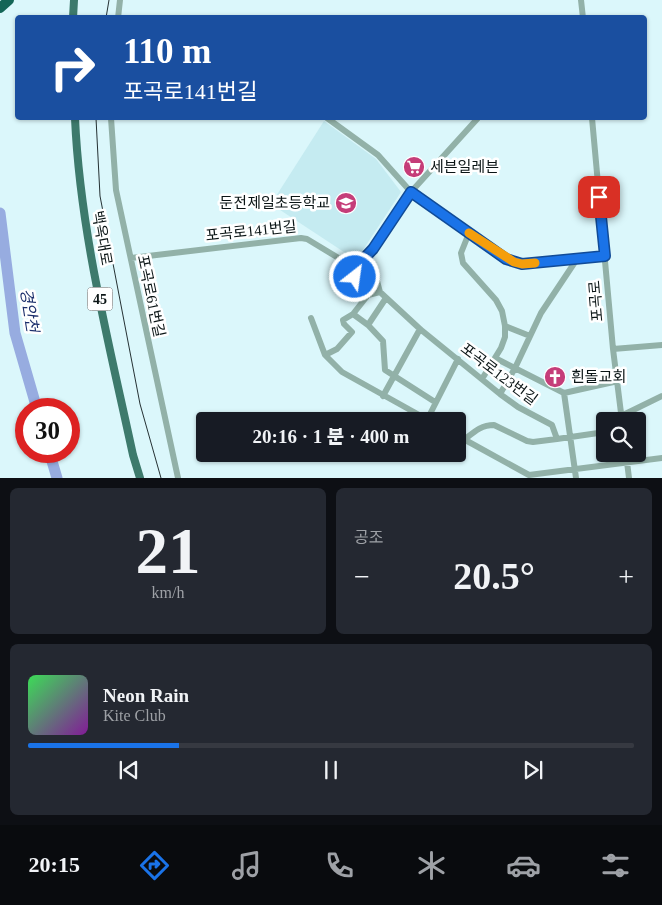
<!DOCTYPE html>
<html lang="ko">
<meta charset="utf-8">
<style>
body{margin:0;font-family:"Times New Roman","Noto Sans KR",serif;background:#242831;color:#f1f3f6;height:100vh;display:flex;flex-direction:column;font-size:19px;white-space:nowrap}
*{box-sizing:border-box;margin:0}
p{font-size:16px;color:#9ea1a6}
.icon{flex:none;width:28px;height:28px;fill:none;stroke:currentColor;stroke-width:2;stroke-linecap:round;stroke-linejoin:round}
.map{position:relative;height:478px;overflow:hidden}
.drawer{display:flex;flex-direction:column;gap:10px;padding:10px;background:#0d0f14;flex:1}
.drawer>*{flex:none}
.guide{position:absolute;left:15px;top:15px;width:632px;height:105px;border-radius:5px;box-shadow:0 1px 4px #0004;background:#1a4fa0;color:#fff;overflow:hidden}
.tools{position:absolute;left:596px;top:412px;display:grid;gap:10px}
.tools a{display:grid;place-items:center;width:50px;height:50px;border-radius:5px;background:#171b24;box-shadow:0 1px 4px #0004;font-size:25px}
.speed{position:absolute;left:15px;top:398px;display:flex;gap:10px;font-size:25px;font-weight:700;text-align:center}
.speed>*{display:grid;place-content:center;width:65px;height:65px;border-radius:50%;background:#171b24;box-shadow:0 1px 4px #0004;line-height:1}
.speed .limit{border:8px solid #d22;background:#fff;color:#111}
.pin{position:absolute;display:grid;place-items:center;width:42px;height:42px;color:#fff;margin:-21px;border-radius:10px;box-shadow:0 2px 8px #0006}
.me{position:absolute;width:55px;margin:-28px;rotate:30deg;stroke-linejoin:round;filter:drop-shadow(0 0 4px #0008)}
.turn{display:flex;align-items:center;gap:18px;height:105px;padding:0 25px;font-size:22px}
.turn .icon{width:65px;height:65px;stroke-width:2.5}
.turn b{display:block;font-size:35px;line-height:42px}
.big{font-size:38px;font-weight:800;line-height:1.1}
.drawer .tile{flex:1;display:flex;flex-direction:column;justify-content:center;gap:8px;min-width:0;padding:0 18px;border-radius:8px;background:#242831}
.drawer .dial{align-items:center;gap:0}
.dial b{font-size:65px;line-height:1}
.song{display:flex;align-items:center;gap:15px}
.cover{width:60px;height:60px;border-radius:8px;background:linear-gradient(135deg,hsl(130 70% 55%),hsl(290 70% 35%))}
.played{height:5px;border-radius:2px;background:linear-gradient(90deg,#1a73e8 25%,#363941 25%)}
.keys{display:flex;justify-content:space-around;direction:ltr}
.heat{display:flex;justify-content:space-between;align-items:center;font-size:28px;direction:ltr}
.drawer .tiles{flex:1;display:grid;gap:10px;grid-template-columns:1fr 1fr}
.tile:last-child{grid-column:span 2}
.trip{position:absolute;left:196px;top:412px;width:270px;height:50px;border-radius:5px;background:#171b24;box-shadow:0 1px 4px #0004;font-weight:800;line-height:50px;text-align:center}
.dock{display:flex;height:80px;justify-content:space-around;align-items:center;background:#090b0e;color:#9ea1a6}
.dock .icon{width:35px;height:35px}
.dock .selected{color:#1a73e8}
.dock b{font-size:22px;color:#f1f3f6}
.map>svg:first-child{display:block}
</style>
<div class="map">
<svg width="662" height="478" viewBox="0 0 662 478">
<rect width="100%" height="100%" fill="#dbf7fb"/>
<path fill="#c5ebf1" d="M 324,121 L 376,159 L 401,192 L 359,256 L 350,256 L 271,204 Z"/>
<g fill="none" stroke-linecap="round" stroke-linejoin="round">
<path stroke="#97ace0" stroke-width="11" d="M 0,213 L 15,333 L 37,409
M 49,451 L 57,478"/>
<path stroke="#92b1a8" stroke-width="6" d="M 581,0 L 583,18
M 118,18 L 120,0
M 111,118 L 116,190 L 178,478
M 327,118 L 378,155 L 411,192 L 478,118
M 592,118 L 613,349 L 622,421
M 469,233 L 461,253 L 463,263 L 496,300 L 502,311 L 505,326 L 505,337 L 501,348 L 482,379
M 131,258 L 301,238 L 307,239 L 355,268 L 373,249 L 411,192 L 514,262 L 522,264 L 605,256
M 372,263 L 380,292
M 355,268 L 357,281 L 368,295
M 353,314 L 368,325 L 383,341 L 385,370 L 435,402
M 311,318 L 325,355 L 342,372 L 430,421
M 368,325 L 386,298
M 505,326 L 530,336
M 613,349 L 662,345
M 325,355 L 337,349 L 352,332 L 344,324 L 343,320 L 353,314 L 368,295 L 380,292 L 420,329 L 500,394 L 518,407 L 552,425 L 557,439 L 605,432
M 495,358 L 564,393 L 618,381
M 564,393 L 576,478
M 500,394 L 515,368 L 541,313 L 577,259
M 383,396 L 420,329
M 621,416 L 662,396
M 427,420 L 458,359
M 458,436 L 529,475 L 662,458
M 464,440 C 474,432 481,425 494,425 L 527,441 L 533,442 L 557,439
M 626,454 L 629,478"/>
<path stroke="#3d7a6c" stroke-width="8" d="M 73,18 L 74,0
M 75,118 C 80,232 109,343 133,455 L 140,478"/>
<path stroke="#146657" stroke-width="10" d="M 0,8 L 9,0"/>
<path stroke="#253133" stroke-width="1" d="M 106,18 L 109,0
M 96,118 L 100,196 L 140,404 L 161,478"/>
</g>
<g fill="none" stroke-linecap="round" stroke-linejoin="round">
<g stroke="#114b97" stroke-width="12">
<path id="route" d="M 355,277 L 355,268 L 373,249 L 411,192 L 506,259 L 522,264 L 605,256 L 599,197"/>
</g>
<use href="#route" stroke="#1a73e8" stroke-width="9"/>
<path stroke="#f59e0b" stroke-width="9" d="M 469,233 L 514,262 L 522,264 L 535,263"/>
</g>
<defs>
<g id="supermarket-disc" transform="scale(1.125)"><circle r="9.5" fill="#c53d79" stroke="#fff"/><path d="M-6-5.5h2.5l.6 2H6L4.5 2H-2.5L-4.4-4H-6ZM-1.5 3.2a1.3 1.3 0 1 0 .1 0ZM3 3.2a1.3 1.3 0 1 0 .1 0Z" fill="#fff"/></g>
<g id="school-disc" transform="scale(1.125)"><circle r="9.5" fill="#c53d79" stroke="#fff"/><path d="M0-5L7-2L0 1L-7-2ZM-4 1L0 2.5L4 1V4Q0 6-4 4Z" fill="#fff"/></g>
<g id="church-disc" transform="scale(1.125)"><circle r="9.5" fill="#c53d79" stroke="#fff"/><path d="M-1.2-6h2.4v3.5h3.3v2.4h-3.3V6h-2.4V-.1h-3.3v-2.4h3.3Z" fill="#fff"/></g>
</defs>
<g fill-rule="evenodd">
<use href="#supermarket-disc" x="414" y="167"/>
<use href="#school-disc" x="346" y="203"/>
<use href="#church-disc" x="555" y="377"/>
</g>
<g text-anchor="middle" stroke-width="5" stroke-linejoin="round" paint-order="stroke">
<rect fill="#fff" stroke="#545a5b" stroke-width="1" x="87.5" y="287.5" width="25" height="23" rx="4"/>
<g font-size="14" font-weight="bold" fill="#0a1415">
<text x="100" y="304">45</text>
</g>
<g font-size="15" fill="#0a1415" stroke="#fff" text-anchor="start">
<text x="430" y="172">세븐일레븐</text>
<text x="330" y="208" text-anchor="end">둔전제일초등학교</text>
<text x="571" y="382">흰돌교회</text>
</g>
<g font-size="15" fill="#0a1415" stroke="#fff">
<text transform="translate(251 231) rotate(-6)" y="5">포곡로141번길</text>
<text transform="translate(102 238) rotate(80)" y="5">백옥대로</text>
<text transform="translate(151 296) rotate(78)" y="5">포곡로61번길</text>
<text transform="translate(596 301) rotate(-95)" y="5">포곡로</text>
<text transform="translate(499 374) rotate(37)" y="5">포곡로123번길</text>
</g>
<g font-size="16" font-style="italic" fill="#1c2f6c" stroke="#fff">
<text transform="translate(30 310) rotate(81)" y="6">경안천</text>
</g>
</g>
</svg>
<div class="tools">
<a><svg class="icon" aria-label="search" viewBox="0 0 24 24"><circle cx="10" cy="10" r="6"/><path d="M15 15l6 6"/></svg></a>
</div>
<div class="speed"><div class="limit">30</div></div>
<div class="pin" style="left:599px;top:197px;background:#d93025"><svg class="icon" aria-label="arrive" viewBox="0 0 24 24"><path d="M6 21V4h12l-3 4 3 4H6"/></svg></div>
<svg class="me" style="left:355px;top:277px" viewBox="-20 -20 40 40"><circle r="17" fill="#1a73e8" stroke="#fff" stroke-width="3"/><path d="M0-11L8 9 0 5-8 9z" fill="#fff"/></svg>
<div class="trip">20:16 · 1 분 · 400 m</div>
<div class="guide">
<div class="turn"><svg class="icon" aria-label="right" viewBox="0 0 24 24"><path d="M7 20v-9h11M14 6l5 5-5 5"/></svg><div><b>110 m</b>포곡로141번길</div></div>
</div>
</div>
<section class="drawer">
<div class="tiles">
<div class="tile dial"><b>21</b><p>km/h</p></div>
<div class="tile"><p>공조</p>
<div class="heat"><a>−</a><b class="big">20.5°</b><a>+</a></div>
</div>
<div class="tile">
<div class="song"><i class="cover"></i><div><b>Neon Rain</b><p>Kite Club</p></div></div>
<div class="played"></div>
<div class="keys"><svg class="icon" aria-label="previous" viewBox="0 0 24 24"><path d="M18 5L8 12l10 7zM5 5v14"/></svg><svg class="icon" aria-label="pause" viewBox="0 0 24 24"><path d="M8 5v14M16 5v14"/></svg><svg class="icon" aria-label="next" viewBox="0 0 24 24"><path d="M6 5l10 7-10 7zM19 5v14"/></svg></div>
</div>
</div>
</section>
<nav class="dock">
<b>20:15</b>
<svg class="icon selected" aria-label="directions" viewBox="0 0 24 24"><path d="M12 3l9 9-9 9-9-9zM9 14v-3h6M13 9l2 2-2 2"/></svg>
<svg class="icon" aria-label="music" viewBox="0 0 24 24"><path d="M9 18V5l10-2v13"/><circle cx="6" cy="18" r="3"/><circle cx="16" cy="16" r="3"/></svg>
<svg class="icon" aria-label="phone" viewBox="0 0 24 24"><path d="M5 4h4l2 5-3 2q2 4 5 5l2-3 5 2v4C11 20 4 13 5 4z"/></svg>
<svg class="icon" aria-label="climate" viewBox="0 0 24 24"><path d="M12 3v18M4 7l16 10M4 17L20 7"/></svg>
<svg class="icon" aria-label="car" viewBox="0 0 24 24"><path d="M5 17H2v-5l4-1 3-4h7l3 4 3 1v5h-3M9 17h6M6 11h13"/><circle cx="7" cy="17" r="2"/><circle cx="17" cy="17" r="2"/></svg>
<svg class="icon" aria-label="filters" viewBox="0 0 24 24"><path d="M4 7h16M4 17h16"/><circle cx="9" cy="7" r="2"/><circle cx="15" cy="17" r="2"/></svg>
</nav>
